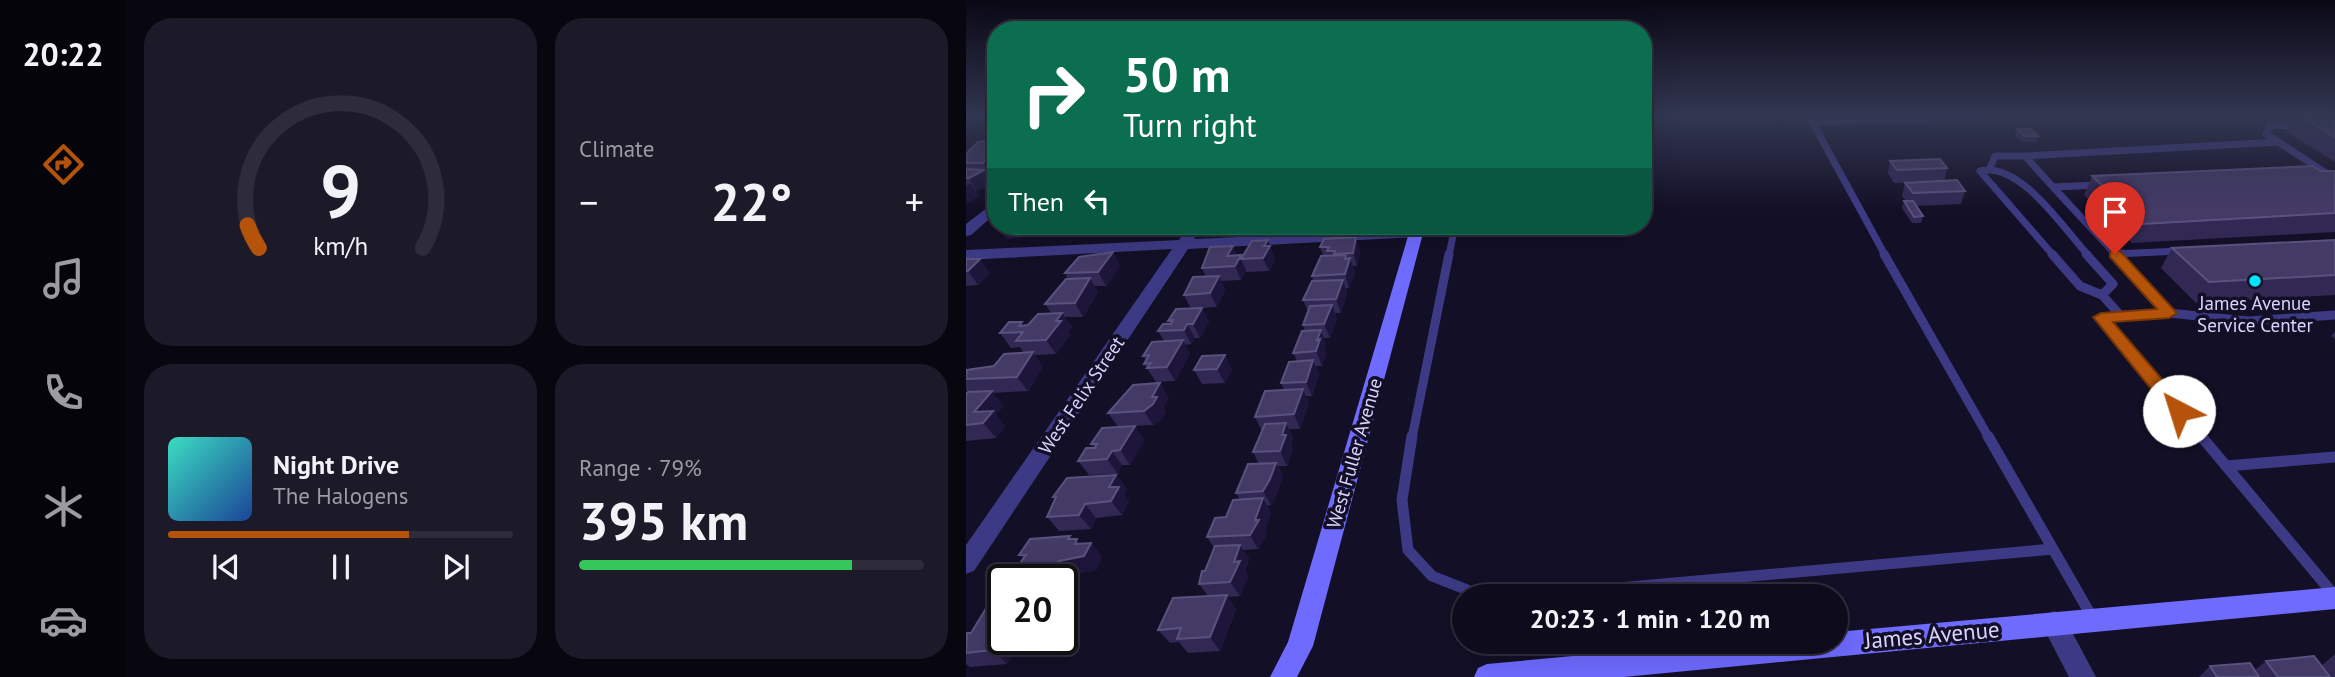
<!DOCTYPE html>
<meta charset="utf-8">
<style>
body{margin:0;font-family:"PT Sans",sans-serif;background:#1c1929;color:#f1f3f6;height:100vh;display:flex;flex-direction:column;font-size:26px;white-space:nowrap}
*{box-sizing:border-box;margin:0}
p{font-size:23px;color:#9b9ba3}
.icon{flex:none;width:38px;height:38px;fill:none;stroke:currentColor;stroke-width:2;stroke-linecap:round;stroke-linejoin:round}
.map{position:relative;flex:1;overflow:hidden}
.side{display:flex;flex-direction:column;gap:18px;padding:18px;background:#08060f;width:840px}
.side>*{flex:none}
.top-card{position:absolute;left:21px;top:21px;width:665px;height:214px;border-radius:28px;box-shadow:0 7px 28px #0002,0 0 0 2px #2e2b3b;background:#0b6e4f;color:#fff;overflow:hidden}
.speed{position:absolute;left:21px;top:564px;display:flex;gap:14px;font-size:35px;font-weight:700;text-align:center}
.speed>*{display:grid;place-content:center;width:91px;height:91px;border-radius:50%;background:#0e0b1c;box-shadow:0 7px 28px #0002,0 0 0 2px #2e2b3b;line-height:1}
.speed .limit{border:4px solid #111;border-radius:10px;background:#fff;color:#111}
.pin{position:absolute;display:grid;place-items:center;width:60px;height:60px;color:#fff;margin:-72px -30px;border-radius:50% 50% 50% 0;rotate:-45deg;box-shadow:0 0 7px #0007}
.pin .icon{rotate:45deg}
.me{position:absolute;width:77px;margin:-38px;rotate:320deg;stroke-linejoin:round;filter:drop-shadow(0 0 5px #0008)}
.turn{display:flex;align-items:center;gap:24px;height:147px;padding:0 21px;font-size:32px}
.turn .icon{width:91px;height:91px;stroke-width:2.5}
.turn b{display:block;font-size:49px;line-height:60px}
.then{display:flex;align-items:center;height:66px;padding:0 21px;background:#0003;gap:14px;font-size:26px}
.big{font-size:52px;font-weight:600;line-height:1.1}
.side .card{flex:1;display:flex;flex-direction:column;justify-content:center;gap:10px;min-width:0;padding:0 24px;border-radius:28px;background:#1c1929}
.side .dial{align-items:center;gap:0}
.dial svg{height:182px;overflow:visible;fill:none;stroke:#2e2b3b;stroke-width:7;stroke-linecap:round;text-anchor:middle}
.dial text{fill:#f1f3f6;stroke:none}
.song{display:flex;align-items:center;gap:21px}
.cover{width:84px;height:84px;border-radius:10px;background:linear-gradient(135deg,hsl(170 70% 55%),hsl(220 70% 35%))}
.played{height:7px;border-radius:4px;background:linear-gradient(90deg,#b45309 70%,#2e2b3b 70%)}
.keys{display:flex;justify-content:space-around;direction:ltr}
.heat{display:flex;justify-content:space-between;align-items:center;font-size:38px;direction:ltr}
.charge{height:10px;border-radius:5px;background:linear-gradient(90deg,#34c759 79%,#2e2b3b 0)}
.side .tiles{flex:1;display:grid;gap:18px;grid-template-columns:repeat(2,1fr)}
.trip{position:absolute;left:486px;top:584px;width:396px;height:70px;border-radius:35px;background:#0e0b1c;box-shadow:0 7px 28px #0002,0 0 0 2px #2e2b3b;font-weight:600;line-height:70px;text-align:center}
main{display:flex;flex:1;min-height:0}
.tabs{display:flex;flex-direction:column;width:126px;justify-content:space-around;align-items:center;background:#06040b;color:#9b9ba3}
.tabs .icon{width:49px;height:49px}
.tabs .active{color:#b45309}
.tabs b{font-size:32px;color:#f1f3f6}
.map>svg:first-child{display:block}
</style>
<main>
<nav class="tabs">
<b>20:22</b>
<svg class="icon active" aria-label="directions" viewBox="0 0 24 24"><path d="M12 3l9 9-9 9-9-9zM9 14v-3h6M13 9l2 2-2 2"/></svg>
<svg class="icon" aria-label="music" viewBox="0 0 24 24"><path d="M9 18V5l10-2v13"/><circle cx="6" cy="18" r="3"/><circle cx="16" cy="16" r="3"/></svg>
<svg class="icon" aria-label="phone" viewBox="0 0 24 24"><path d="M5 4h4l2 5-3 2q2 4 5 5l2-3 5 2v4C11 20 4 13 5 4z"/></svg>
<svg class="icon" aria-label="climate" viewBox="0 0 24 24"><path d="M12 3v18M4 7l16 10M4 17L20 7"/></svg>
<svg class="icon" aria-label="car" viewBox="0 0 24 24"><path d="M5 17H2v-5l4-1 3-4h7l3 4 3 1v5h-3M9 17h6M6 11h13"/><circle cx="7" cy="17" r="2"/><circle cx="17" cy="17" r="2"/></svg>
</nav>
<section class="side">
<div class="tiles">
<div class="card dial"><svg viewBox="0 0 100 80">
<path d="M14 69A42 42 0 1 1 86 69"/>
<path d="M14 69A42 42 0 0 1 9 59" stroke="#b45309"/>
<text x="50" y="56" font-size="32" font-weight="700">9</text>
<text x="50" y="72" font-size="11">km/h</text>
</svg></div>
<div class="card"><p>Climate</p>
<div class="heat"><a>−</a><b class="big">22°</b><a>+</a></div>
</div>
<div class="card">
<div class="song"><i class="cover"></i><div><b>Night Drive</b><p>The Halogens</p></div></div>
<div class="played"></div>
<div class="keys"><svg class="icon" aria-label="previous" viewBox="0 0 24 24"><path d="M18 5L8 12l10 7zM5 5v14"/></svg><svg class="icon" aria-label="pause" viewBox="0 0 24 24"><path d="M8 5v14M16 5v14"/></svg><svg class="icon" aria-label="next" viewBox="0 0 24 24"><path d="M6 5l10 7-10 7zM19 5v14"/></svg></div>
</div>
<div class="card"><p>Range · 79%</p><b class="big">395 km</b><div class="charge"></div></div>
</div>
</section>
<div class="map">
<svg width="1369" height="677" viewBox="0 0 1369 677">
<rect width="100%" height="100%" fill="#130f26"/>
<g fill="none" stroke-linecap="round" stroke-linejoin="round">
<path stroke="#3d3a85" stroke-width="7" d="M 843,116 L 919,255
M 846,122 L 1025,116
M 1334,126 L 1304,125 L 1300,134 L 1363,175 L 1359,175
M 1024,168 L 1029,156 L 1059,156
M 1132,185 L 1087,187 L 1150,255
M 1087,187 L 1059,156 L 1313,142
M 1149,254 L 1213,251
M 483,255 L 489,226
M 1087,255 L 1014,171 C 1054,161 1097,228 1122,255"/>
<path stroke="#3d3a85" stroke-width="9" d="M 918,254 L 1023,438
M 1086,254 L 1114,286 L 1136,295
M 1120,254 L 1147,284 L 1136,295
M 1148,254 L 1203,313 L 1135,317 L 1236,438
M 1149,254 L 1157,254
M 1136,295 L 1155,316
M 1203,313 L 1282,321 L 1369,315
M 446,438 L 483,254"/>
<path stroke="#3d3a85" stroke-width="11" d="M 446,436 L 436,500 L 442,550 L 466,576 L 509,593 L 563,596 L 1087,549
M 1022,436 L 1126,617
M 1235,436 L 1368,595
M 1260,466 L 1369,457"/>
<path fill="#3d3a85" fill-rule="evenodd" d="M 30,201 L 30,213 L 5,235 L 0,236 L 0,224 Z
M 223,226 L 237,226 L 228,239 L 450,229 L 457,233 L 450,237 L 222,249 L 8,571 L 0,574 L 0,545 L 206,249 L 0,260 L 0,250 L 213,240 Z
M 1088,611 L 1097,615 L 1130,677 L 1103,677 L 1075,623 L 1079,615 Z"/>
<path fill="#6f6bff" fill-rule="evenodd" d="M 445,226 L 459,226 L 347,646 L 331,677 L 304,677 L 322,642 Z
M 1369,587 L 1369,609 L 658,677 L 508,677 L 512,668 L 521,664 L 759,642 L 870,642 L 870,632 Z"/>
</g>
<path fill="#312854" d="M 0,116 L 28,116 L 23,120 L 10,118 L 11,120 L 0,125 Z
M 1329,116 L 1361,116 L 1369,121 L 1369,162 L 1320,132 Z
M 1051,129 L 1072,136 L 1070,142 L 1056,142 L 1049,135 Z
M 30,130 L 30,170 L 25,175 L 21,175 L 26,183 L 10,191 L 13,196 L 0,204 L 0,154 L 25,140 L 22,136 Z
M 924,161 L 981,168 L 978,181 L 928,183 L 922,173 Z
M 1355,171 L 1369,171 L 1369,232 L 1166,243 L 1118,195 L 1126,176 Z
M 939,183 L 999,191 L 995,204 L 950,206 L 957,216 L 955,223 L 946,223 L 936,208 L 938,201 L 940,201 L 936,196 Z
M 32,226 L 89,226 L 86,229 L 80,229 L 75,234 L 41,239 Z
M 120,226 L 146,226 L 142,230 L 123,231 Z
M 150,226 L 186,226 L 182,231 L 153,232 Z
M 358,239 L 394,251 L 391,266 L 387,266 L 389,272 L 383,288 L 380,288 L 381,294 L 375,313 L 369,313 L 371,319 L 364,338 L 357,338 L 360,345 L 358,349 L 360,354 L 356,366 L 349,366 L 353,374 L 346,396 L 340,396 L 343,403 L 334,429 L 323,429 L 327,438 L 325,444 L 327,449 L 321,466 L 312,466 L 317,477 L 311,493 L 305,505 L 301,506 L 305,513 L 299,529 L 301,534 L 292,549 L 277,550 L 283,559 L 279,570 L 282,576 L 274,596 L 262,597 L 270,609 L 254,651 L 222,653 L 213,642 L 204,643 L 192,630 L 242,596 L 233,584 L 248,548 L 241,537 L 260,517 L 274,500 L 270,493 L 293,464 L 287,452 L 296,431 L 289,417 L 318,390 L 315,383 L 331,361 L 327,353 L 339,331 L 337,325 L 342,312 L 337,300 L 347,281 L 346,276 L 357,256 L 354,247 Z
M 302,240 L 309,259 L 303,271 L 280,272 L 280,270 L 275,280 L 255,281 L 259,290 L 251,307 L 236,308 L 243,322 L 234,338 L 229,338 L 225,344 L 219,345 L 224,354 L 209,381 L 190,382 L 178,364 L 180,360 L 177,356 L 198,341 L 192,331 L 204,324 L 202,321 L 225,309 L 218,295 L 240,277 L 236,268 L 271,255 L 275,255 L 276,257 Z
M 1369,240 L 1369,295 L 1230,303 L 1195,268 L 1206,248 Z
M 147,252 L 154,266 L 140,286 L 128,286 L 132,292 L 117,317 L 99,317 L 106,327 L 102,332 L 104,335 L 90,354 L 69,355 L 77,367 L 62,391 L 27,393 L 37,406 L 30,415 L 39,426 L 30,438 L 0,441 L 0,394 L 2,392 L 0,390 L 0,371 L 28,366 L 58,353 L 54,347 L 45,348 L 34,333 L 62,325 L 86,314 L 79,304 L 102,279 L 99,273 Z
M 0,259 L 24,273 L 12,285 L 0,286 Z
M 1369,331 L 1369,339 L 1365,336 Z
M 236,356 L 266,369 L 259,383 L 236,384 L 228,370 Z
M 203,398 L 197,407 L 200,412 L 196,419 L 187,425 L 169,426 L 178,440 L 164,465 L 156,465 L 152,474 L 123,475 L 112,461 L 128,448 L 125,444 L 152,427 L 142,413 Z
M 150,475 L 161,489 L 158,494 L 163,501 L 156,515 L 130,518 L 125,529 L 93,531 L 81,517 L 89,500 L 87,497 Z
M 106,539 L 111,539 L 115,544 L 125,543 L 136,557 L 130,570 L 106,575 L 96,579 L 42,579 L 57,558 L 53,555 Z
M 37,601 L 37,639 L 90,639 L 86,646 L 49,649 L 41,664 L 4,667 L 0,664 L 0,634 L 5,633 Z
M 1369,654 L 1369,677 L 1233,677 L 1244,666 L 1289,670 L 1300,661 L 1355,666 Z"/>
<path fill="#1d163a" d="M 0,116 L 9,116 L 11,120 L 0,125 Z
M 20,116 L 28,116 L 23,120 Z
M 30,150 L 30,170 L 25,175 L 17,163 Z
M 18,170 L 26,183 L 11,191 L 3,178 Z
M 5,183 L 13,196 L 0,204 L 0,186 Z
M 32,226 L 78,226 L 80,229 L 75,234 L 41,239 Z
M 179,226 L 186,226 L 182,231 Z
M 390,237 L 394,251 L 391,266 L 387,253 Z
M 302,240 L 309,259 L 303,271 L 297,258 L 298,246 Z
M 267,246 L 272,259 L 275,255 L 276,259 L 275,259 L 280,270 L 275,280 L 269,266 L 261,256 Z
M 147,252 L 154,266 L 140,286 L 132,272 Z
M 380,255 L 383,263 L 384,258 L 389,272 L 383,288 L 379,274 L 379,259 Z
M 14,259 L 24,273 L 12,285 L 2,271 Z
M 253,276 L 259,290 L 251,307 L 244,293 Z
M 124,278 L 132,292 L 117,317 L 109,303 Z
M 377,280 L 381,294 L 375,313 L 370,299 Z
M 366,305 L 371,319 L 364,338 L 358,324 Z
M 236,308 L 243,322 L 234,338 L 227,324 Z
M 96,313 L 106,327 L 102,332 L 104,335 L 90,354 L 80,340 L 90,321 Z
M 221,324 L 229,338 L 225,344 L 218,330 Z
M 355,330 L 360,345 L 358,349 L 360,354 L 356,366 L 350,351 L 351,340 Z
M 217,340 L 224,354 L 209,381 L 201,367 Z
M 67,352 L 77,367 L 62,391 L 51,377 Z
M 259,355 L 266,369 L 259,383 L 251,369 Z
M 347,360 L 353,374 L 346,396 L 340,382 Z
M 194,383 L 203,398 L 197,407 L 200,412 L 196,419 L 187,425 L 178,411 Z
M 337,389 L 343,403 L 334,429 L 328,414 Z
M 26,391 L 37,406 L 30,415 L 39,426 L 30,438 L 8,412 Z
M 320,423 L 327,438 L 325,444 L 327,449 L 321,466 L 314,451 L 316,435 Z
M 169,426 L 178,440 L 164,465 L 154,450 Z
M 146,451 L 156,465 L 152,474 L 141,459 Z
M 310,463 L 317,477 L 311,493 L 305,505 L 297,491 Z
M 150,475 L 161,489 L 158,494 L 163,501 L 156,515 L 145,501 L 143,487 Z
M 297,498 L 305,513 L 299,529 L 301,534 L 292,549 L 284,535 Z
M 119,504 L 130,518 L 125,529 L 113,515 Z
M 104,536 L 109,543 L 111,539 L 121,550 L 125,543 L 136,557 L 130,570 L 106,575 L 96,588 L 96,579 L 84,579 L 81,577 Z
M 274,545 L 283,559 L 279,570 L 282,576 L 274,596 L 264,582 L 268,562 Z
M 261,595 L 270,609 L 254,651 L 244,637 Z
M 34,636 L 49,649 L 41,664 L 26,650 Z
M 79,639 L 90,639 L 86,646 Z"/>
<path fill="#433a66" stroke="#5a527e" stroke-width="2" d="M 1333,116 L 1361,116 L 1369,121 L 1369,137 Z
M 1051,129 L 1065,129 L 1072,136 L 1058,136 Z
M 30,130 L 30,136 L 22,136 Z
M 30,139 L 30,150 L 17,163 L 0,163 L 0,154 L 12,142 Z
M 974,159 L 981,168 L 931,170 L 924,161 Z
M 1347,166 L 1355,171 L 1369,171 L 1369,213 L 1176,224 L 1126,176 Z
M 0,169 L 18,170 L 3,178 L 0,178 Z
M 991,180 L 999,191 L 947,193 L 939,183 Z
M 938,201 L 947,201 L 957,216 L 948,217 Z
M 390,237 L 387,253 L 368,254 L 369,251 L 361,251 L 363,247 L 354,247 L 358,239 Z
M 302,240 L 298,246 L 304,246 L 297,258 L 275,259 L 286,241 Z
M 1369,240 L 1369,275 L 1243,282 L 1206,248 Z
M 267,246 L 261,256 L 275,255 L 269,266 L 236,268 L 244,247 Z
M 147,252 L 132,272 L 99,273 L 113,257 Z
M 380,255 L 379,259 L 384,258 L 379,274 L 346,276 L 355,256 Z
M 0,259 L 14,259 L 2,271 L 0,271 Z
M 253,276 L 244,293 L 218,295 L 227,277 Z
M 124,278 L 109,303 L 79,304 L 100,279 Z
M 377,280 L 370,299 L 337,300 L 346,281 Z
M 366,305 L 358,324 L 337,325 L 344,306 Z
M 236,308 L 227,324 L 221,324 L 218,330 L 192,331 L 197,324 L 205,324 L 207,320 L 202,321 L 210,309 Z
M 96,313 L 90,321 L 95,321 L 80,340 L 50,341 L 57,332 L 34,333 L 43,322 L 56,322 L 53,326 L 62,325 L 72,314 Z
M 355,330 L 351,340 L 354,339 L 350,351 L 327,353 L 336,331 Z
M 217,340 L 201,367 L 181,368 L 185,363 L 178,364 L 183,355 L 177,356 L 186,342 Z
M 67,352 L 51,377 L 0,379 L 1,370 L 28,366 L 38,354 Z
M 259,355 L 251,369 L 228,370 L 236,356 Z
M 347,360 L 340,382 L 315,383 L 323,362 Z
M 194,383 L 186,397 L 191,397 L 187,404 L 178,411 L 142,413 L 167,385 Z
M 337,389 L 328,414 L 289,417 L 299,391 Z
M 26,391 L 8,412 L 27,411 L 17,423 L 0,425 L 0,394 L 2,392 Z
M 320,423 L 316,435 L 320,435 L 314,451 L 287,452 L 299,424 Z
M 169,426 L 154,450 L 146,451 L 141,459 L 112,461 L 120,448 L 129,448 L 131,444 L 125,444 L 136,428 Z
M 310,463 L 304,479 L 297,491 L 270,493 L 282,464 Z
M 150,475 L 143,487 L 153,487 L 145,501 L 119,504 L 113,515 L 81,517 L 90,497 L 87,497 L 101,478 Z
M 297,498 L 289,520 L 293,520 L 284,535 L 241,537 L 249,518 L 260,517 L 267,500 Z
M 104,536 L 102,539 L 111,539 L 109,544 L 125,543 L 118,556 L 93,561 L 81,577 L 42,579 L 60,555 L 53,555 L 64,539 Z
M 274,545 L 268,562 L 274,561 L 264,582 L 233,584 L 236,571 L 239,571 L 249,546 Z
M 261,595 L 244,637 L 211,639 L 215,628 L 192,630 L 207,598 Z
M 37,601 L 37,635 L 34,636 L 26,650 L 0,653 L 1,633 L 5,633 L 24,602 Z
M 1348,656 L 1364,677 L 1312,677 L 1300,661 Z
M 1284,663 L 1293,677 L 1251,677 L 1244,666 Z"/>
<linearGradient id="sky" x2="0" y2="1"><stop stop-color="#0a0815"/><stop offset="0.55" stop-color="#333752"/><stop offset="1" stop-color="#333752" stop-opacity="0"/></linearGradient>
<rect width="1369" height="211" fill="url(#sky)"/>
<path fill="#b45309" stroke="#753606" stroke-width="2" d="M 1144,251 L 1154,251 L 1211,313 L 1203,318 L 1147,322 L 1220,407 L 1222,411 L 1220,416 L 1207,416 L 1127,317 L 1135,313 L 1191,309 L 1144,257 Z"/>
<circle fill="#00e5ff" stroke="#130f26" stroke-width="2.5" cx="1289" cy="281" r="7"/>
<g text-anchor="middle" stroke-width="7" stroke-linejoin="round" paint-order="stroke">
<g font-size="19" fill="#d9d4ff" stroke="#130f26">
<text x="1289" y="310">James Avenue<tspan x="1289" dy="22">Service Center</tspan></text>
</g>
<g font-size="19" fill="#d9d4ff" stroke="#130f26">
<text transform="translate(115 395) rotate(-56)" y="7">West Felix Street</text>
<text transform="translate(388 453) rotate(-74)" y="7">West Fuller Avenue</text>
</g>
<g font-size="23" fill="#d9d4ff" stroke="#130f26">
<text transform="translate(966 635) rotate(-5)" y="8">James Avenue</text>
</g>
</g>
</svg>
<div class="speed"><div class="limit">20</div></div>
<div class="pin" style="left:1149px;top:254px;background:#d93025"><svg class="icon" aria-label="arrive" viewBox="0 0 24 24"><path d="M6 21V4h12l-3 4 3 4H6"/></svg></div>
<svg class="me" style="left:1213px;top:411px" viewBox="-20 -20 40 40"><circle r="19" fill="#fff"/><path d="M0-13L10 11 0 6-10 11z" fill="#b45309"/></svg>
<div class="trip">20:23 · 1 min · 120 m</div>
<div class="top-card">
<div class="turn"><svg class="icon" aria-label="right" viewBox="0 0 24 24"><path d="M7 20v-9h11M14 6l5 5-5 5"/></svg><div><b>50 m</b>Turn right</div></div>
<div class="then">Then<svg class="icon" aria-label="left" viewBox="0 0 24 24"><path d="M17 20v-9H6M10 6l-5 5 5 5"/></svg></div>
</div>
</div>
</main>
